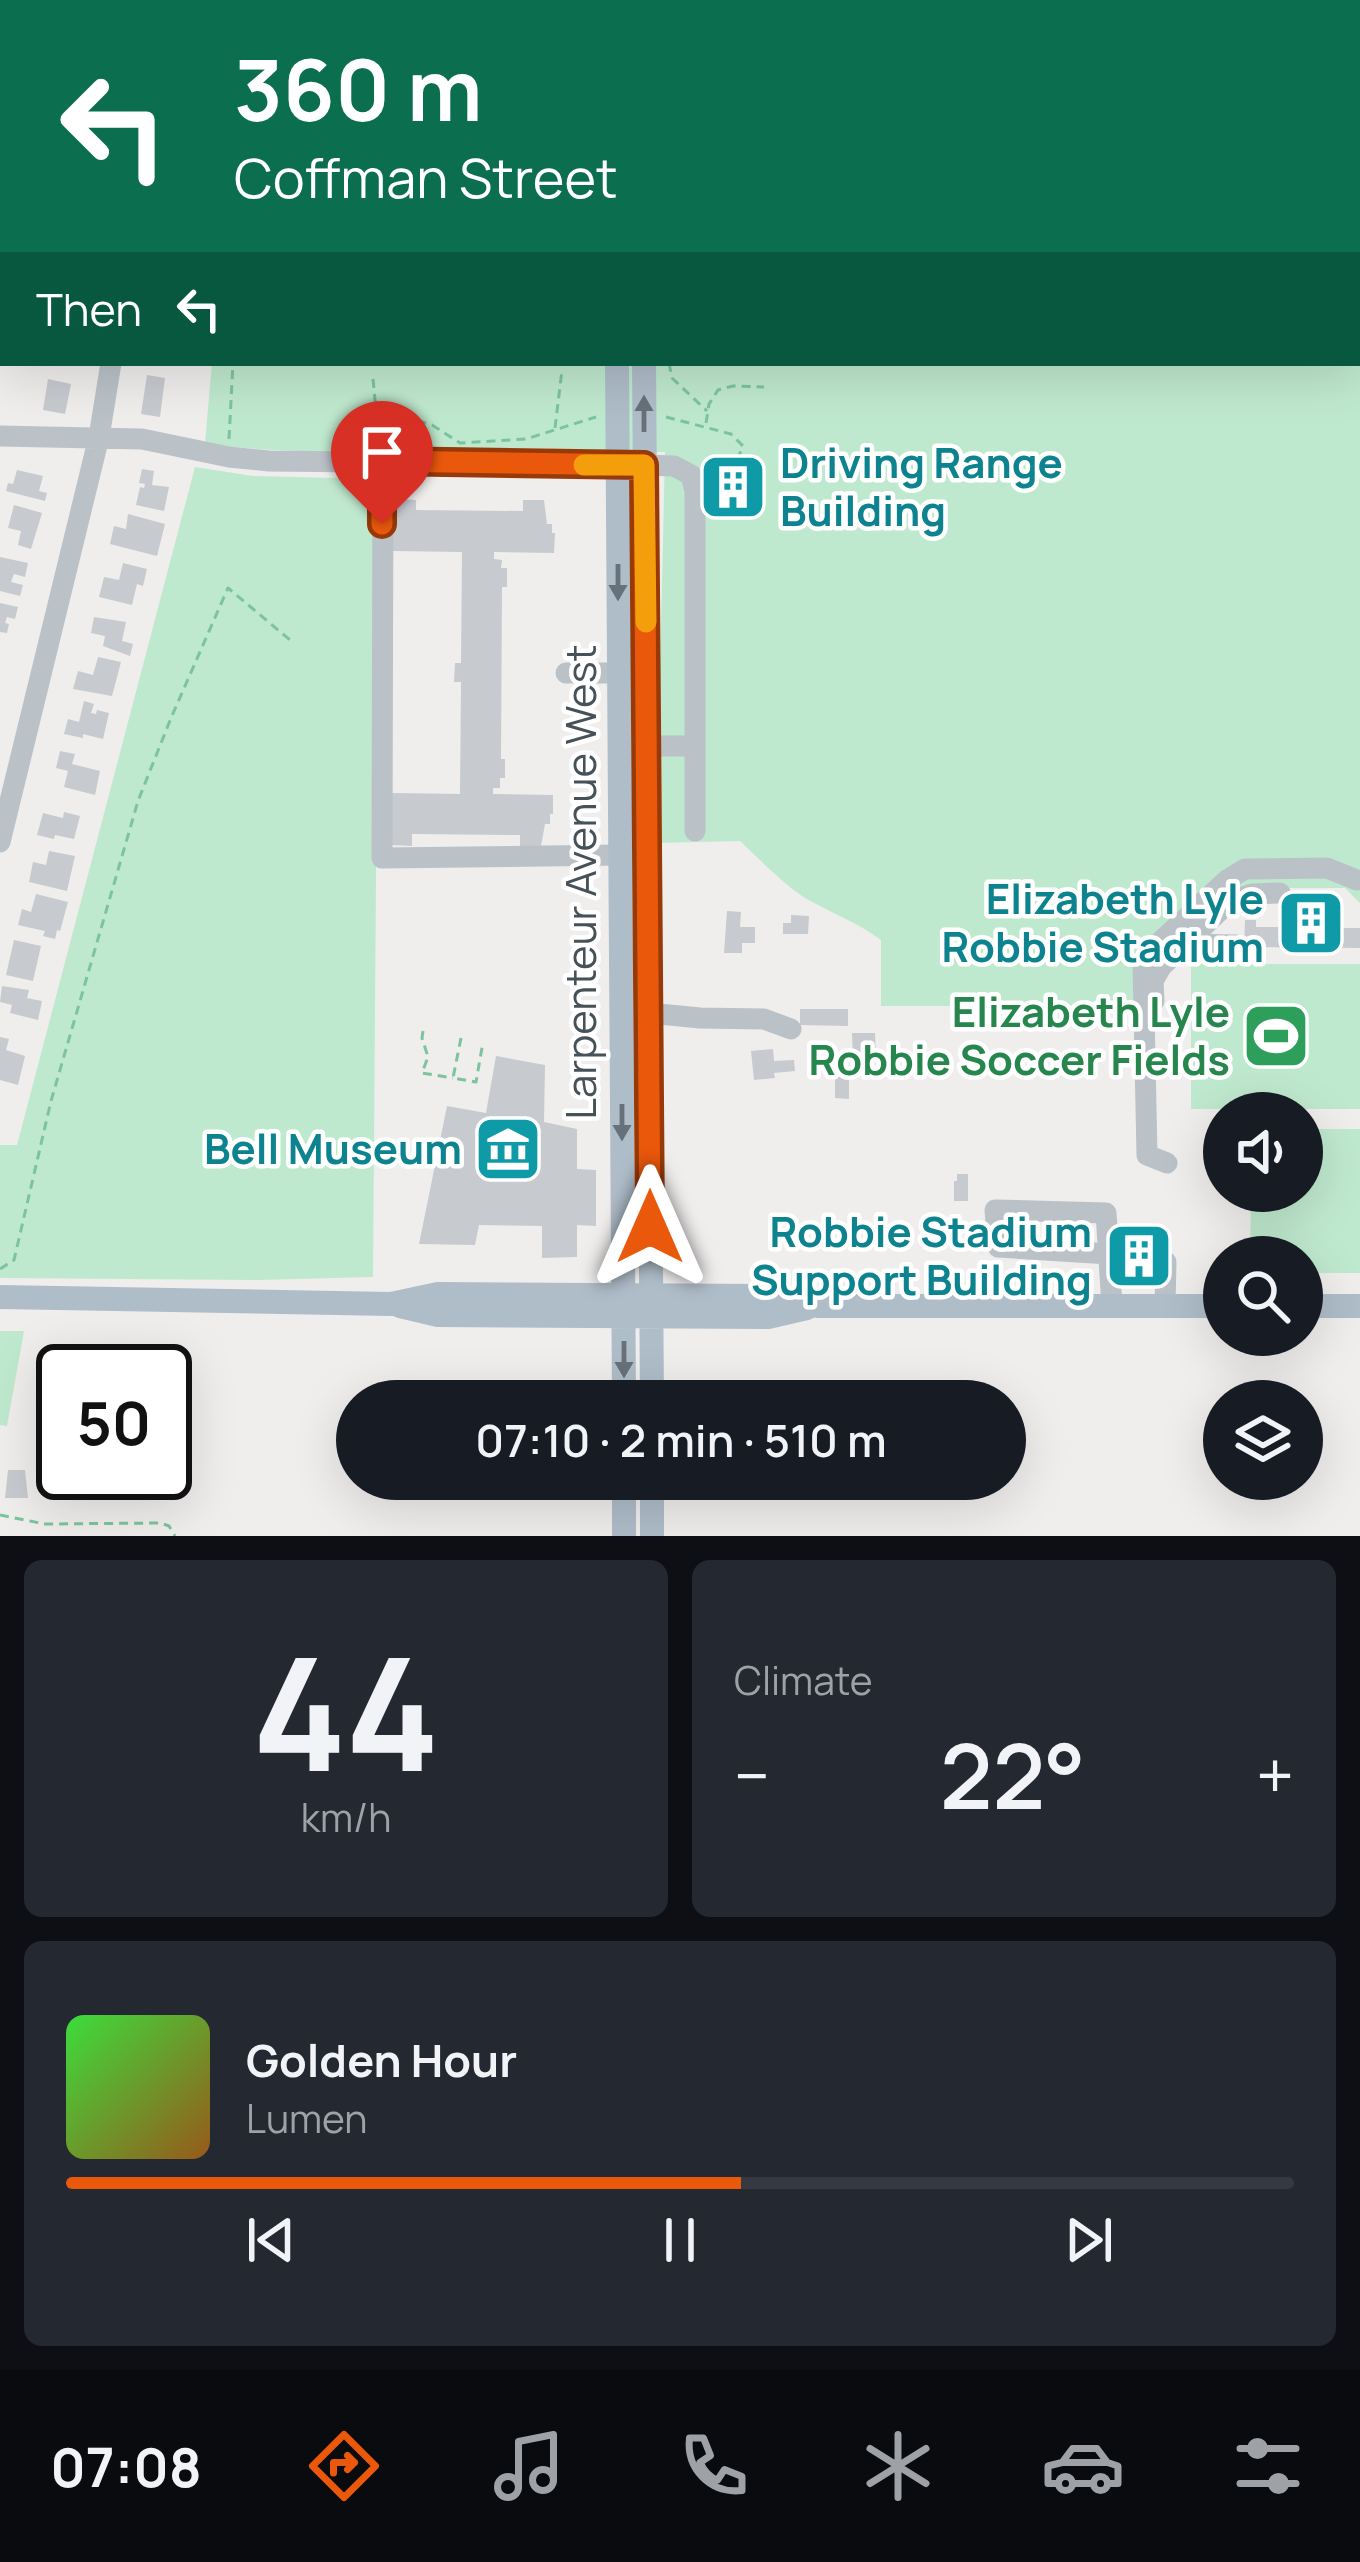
<!DOCTYPE html>
<meta charset="utf-8">
<style>
body{margin:0;font-family:Manrope,sans-serif;background:#242831;color:#f1f3f6;height:100vh;display:flex;flex-direction:column;font-size:45px;white-space:nowrap}
*{box-sizing:border-box;margin:0}
p{font-size:39px;color:#9ea1a6}
.icon{flex:none;width:66px;height:66px;fill:none;stroke:currentColor;stroke-width:2;stroke-linecap:round;stroke-linejoin:round}
.map{position:relative;height:1536px;overflow:hidden}
.details{display:flex;flex-direction:column;gap:24px;padding:24px;background:#0d0f14;flex:1}
.details>*{flex:none}
.hud{position:absolute;left:0px;top:0px;width:1362px;height:366px;box-shadow:0 12px 48px #0002;background:#0b6e4f;color:#fff;overflow:hidden}
.tools{position:absolute;left:1203px;top:1092px;display:grid;gap:24px}
.tools a{display:grid;place-items:center;width:120px;height:120px;border-radius:50%;background:#171b24;box-shadow:0 12px 48px #0002;font-size:60px}
.speed{position:absolute;left:36px;top:1344px;display:flex;gap:24px;font-size:60px;font-weight:700;text-align:center}
.speed>*{display:grid;place-content:center;width:156px;height:156px;border-radius:50%;background:#171b24;box-shadow:0 12px 48px #0002;line-height:1}
.speed .limit{border:6px solid #111;border-radius:18px;background:#fff;color:#111}
.pin{position:absolute;display:grid;place-items:center;width:102px;height:102px;color:#fff;margin:-123px -51px;border-radius:50% 50% 50% 0;rotate:-45deg;box-shadow:0 0 12px #0007}
.pin .icon{rotate:45deg}
.me{position:absolute;width:132px;margin:-66px;rotate:0deg;stroke-linejoin:round;filter:drop-shadow(0 0 9px #0008)}
.turn{display:flex;align-items:center;gap:42px;height:252px;padding:0 36px;font-size:54px}
.turn .icon{width:156px;height:156px;stroke-width:2.5}
.turn b{display:block;font-size:84px;line-height:102px}
.then{display:flex;align-items:center;height:114px;padding:0 36px;background:#0003;gap:24px;font-size:45px}
.big{font-size:90px;font-weight:600;line-height:1.1}
.details .widget{flex:1;display:flex;flex-direction:column;justify-content:center;gap:18px;min-width:0;padding:0 42px;border-radius:18px;background:#242831}
.details .dial{align-items:center;gap:0}
.dial b{font-size:156px;line-height:1}
.song{display:flex;align-items:center;gap:36px}
.cover{width:144px;height:144px;border-radius:18px;background:linear-gradient(135deg,hsl(120 70% 55%),hsl(30 70% 35%))}
.played{height:12px;border-radius:6px;background:linear-gradient(90deg,#ea580c 55%,#363941 55%)}
.keys{display:flex;justify-content:space-around;direction:ltr}
.heat{display:flex;justify-content:space-between;align-items:center;font-size:66px;direction:ltr}
.details .tiles{flex:1;display:grid;gap:24px;grid-template-columns:1fr 1fr}
.widget:last-child{grid-column:span 2}
.trip{position:absolute;left:336px;top:1380px;width:690px;height:120px;border-radius:60px;background:#171b24;box-shadow:0 12px 48px #0002;font-weight:600;line-height:120px;text-align:center}
.tabs{display:flex;height:192px;justify-content:space-around;align-items:center;background:#090b0e;color:#9ea1a6}
.tabs .icon{width:84px;height:84px}
.tabs .current{color:#ea580c}
.tabs b{font-size:54px;color:#f1f3f6}
.map>svg:first-child{display:block}
</style>
<div class="map">
<svg width="1360" height="1536" viewBox="0 0 1360 1536">
<rect width="100%" height="100%" fill="#f0eded"/>
<path fill="#bfe9ce" d="M 208,0 L 1360,0 L 1360,903 L 1345,888 L 1230,888 L 1134,1006 L 881,1006 L 881,940 C 857,922 831,913 805,898 C 781,882 761,861 740,841 L 656,843 L 665,452 C 609,452 554,448 499,448 C 402,448 301,458 205,443 L 212,363 L 1359,363 L 1359,3 L 208,3 Z
M 195,467 L 253,476 L 379,479 L 373,1277 L 257,1280 L 0,1278 L 0,1145 L 17,1145 Z
M 1191,964 L 1360,964 L 1360,1109 L 1191,1109 Z
M 1302,1129 L 1360,1129 L 1360,1273 L 1302,1273 L 1302,1257 L 1250,1257 L 1251,1191 L 1302,1191 Z
M 0,1331 L 24,1331 L 7,1426 L 0,1425 Z"/>
<path fill="#c7cacf" d="M 147,375 L 165,378 L 160,417 L 141,414 Z
M 48,379 L 71,384 L 65,414 L 43,410 Z
M 142,469 L 154,471 L 152,485 L 169,487 L 164,511 L 136,505 L 140,487 L 144,488 L 145,484 L 139,483 Z
M 17,470 L 43,476 L 39,491 L 47,493 L 45,501 L 6,491 L 8,483 L 13,484 Z
M 738,470 L 750,490 L 728,503 L 716,483 Z
M 393,499 L 416,500 L 416,510 L 523,511 L 523,500 L 544,500 L 547,524 L 552,524 L 552,533 L 555,533 L 554,553 L 494,552 L 494,559 L 502,560 L 501,568 L 507,568 L 507,587 L 502,587 L 501,759 L 505,759 L 505,778 L 500,778 L 500,788 L 493,788 L 493,794 L 553,795 L 553,814 L 550,814 L 550,824 L 545,824 L 541,846 L 520,846 L 520,835 L 412,834 L 412,846 L 391,845 L 391,793 L 460,794 L 461,682 L 454,682 L 455,663 L 461,663 L 462,552 L 393,551 Z
M 14,505 L 42,513 L 31,549 L 18,545 L 21,531 L 8,528 Z
M 128,514 L 165,524 L 157,556 L 110,544 L 114,526 L 126,529 Z
M 0,557 L 28,563 L 25,577 L 14,574 L 11,582 L 23,585 L 20,596 L 0,591 Z
M 123,563 L 147,569 L 143,586 L 137,584 L 132,605 L 99,597 L 104,577 L 119,580 Z
M 0,603 L 18,607 L 15,619 L 7,617 L 5,623 L 9,624 L 7,633 L 0,632 Z
M 94,617 L 126,622 L 122,641 L 133,644 L 130,656 L 103,646 L 105,636 L 91,633 Z
M 98,657 L 121,662 L 112,696 L 73,689 L 78,671 L 93,675 Z
M 84,701 L 94,704 L 91,713 L 96,714 L 97,710 L 109,713 L 103,739 L 83,734 L 83,738 L 64,734 L 68,719 L 79,722 Z
M 60,751 L 75,754 L 72,764 L 100,771 L 95,795 L 64,787 L 68,771 L 56,768 Z
M 64,812 L 80,816 L 74,839 L 55,835 L 54,839 L 37,835 L 43,813 L 63,818 Z
M 49,851 L 75,856 L 67,891 L 29,882 L 33,862 L 46,865 Z
M 36,894 L 68,902 L 60,931 L 57,930 L 55,939 L 43,936 L 45,931 L 18,925 L 22,909 L 31,912 Z
M 1293,900 L 1334,900 L 1334,907 L 1342,907 L 1342,928 L 1360,928 L 1360,948 L 1244,947 L 1245,920 L 1256,920 L 1256,927 L 1280,927 L 1280,913 L 1293,913 Z
M 727,911 L 741,912 L 740,927 L 755,927 L 755,943 L 742,943 L 742,953 L 724,953 Z
M 791,915 L 809,916 L 808,934 L 783,934 L 783,923 L 791,923 Z
M 14,940 L 41,946 L 33,981 L 6,975 Z
M 2,986 L 29,990 L 27,998 L 42,1001 L 38,1020 L 10,1013 L 12,1005 L 0,1002 Z
M 800,1009 L 848,1009 L 848,1026 L 800,1025 Z
M 852,1033 L 875,1033 L 876,1060 L 853,1061 Z
M 0,1037 L 9,1039 L 6,1050 L 25,1056 L 18,1085 L 0,1080 Z
M 773,1049 L 774,1061 L 794,1060 L 795,1071 L 774,1073 L 775,1078 L 754,1080 L 751,1051 Z
M 496,1056 L 545,1065 L 544,1122 L 577,1129 L 577,1169 L 596,1170 L 596,1226 L 577,1225 L 577,1257 L 542,1258 L 542,1226 L 479,1225 L 475,1245 L 419,1244 L 447,1106 L 486,1113 Z
M 835,1075 L 849,1075 L 849,1099 L 835,1098 Z
M 957,1174 L 968,1174 L 968,1201 L 954,1201 L 954,1181 L 957,1181 Z
M 1126,1248 L 1152,1248 L 1152,1263 L 1126,1263 Z
M 8,1470 L 25,1470 L 28,1498 L 5,1498 Z"/>
<g fill="none" stroke-linecap="round" stroke-linejoin="round">
<path stroke="#7bc49e" stroke-width="3" stroke-dasharray="9 6" stroke-linecap="butt" d="M 235,0 L 235,3
M 1356,0 L 1357,3
M 1359,10 L 1360,13
M 669,363 L 672,378 L 707,411
M 373,379 L 376,410 L 386,417 L 419,421 L 432,425 L 460,443 L 526,439 L 596,417
M 666,417 L 731,434 L 743,446 L 736,463 L 709,481
M 706,423 L 709,404 L 718,390 L 733,386 L 764,387
M 555,428 L 562,370
M 229,439 L 233,363
M 423,1031 L 422,1038 L 428,1057 L 422,1073 L 453,1078
M 461,1038 L 453,1078 L 476,1082 L 483,1042
M 0,1269 L 14,1260 L 51,1101 L 138,801 L 171,718 L 228,588 L 290,640
M 0,1515 L 45,1524 L 161,1523 L 169,1526 L 175,1536"/>
<path stroke="#bac2c8" stroke-width="21" d="M 96,3 L 97,0
M 670,3 L 670,0
M 0,117 L 3,116
M 0,351 L 3,351
M 0,436 L 142,439 L 229,457 L 269,461 L 644,465 L 674,466 L 691,475 L 695,491 L 695,831
M 383,461 L 382,858 L 620,855
M 566,673 L 619,673
M 647,746 L 695,746
M 0,842 L 99,437 L 111,363
M 1185,944 L 1237,945
M 1154,1001 L 1153,981 L 1161,967 L 1229,902 L 1252,894 L 1280,893
M 649,1013 L 700,1018 L 764,1019 L 791,1029
M 1167,1163 L 1147,1155 L 1143,964 L 1147,954 L 1227,880 L 1245,869 L 1327,868 L 1357,880
M 1109,1254 L 998,1247 L 995,1210 L 1106,1213 L 1112,1306
M 1165,1306 L 1166,1262"/>
<path stroke="#afbdc9" stroke-width="24" d="M 617,0 L 617,3
M 644,0 L 644,3
M 617,363 L 624,1401
M 644,363 L 652,1401
M 0,1297 L 391,1304 L 438,1294 L 768,1296 L 818,1306 L 1224,1306
M 400,1306 L 438,1315 L 768,1317 L 807,1308
M 1302,1306 L 1360,1306
M 624,1479 L 624,1536
M 652,1479 L 652,1536"/>
</g>
<defs><path id="oneway-solid" d="M-6-.8H1V-3.2L6.5 0L1 3.2V.8H-6Z" transform="scale(3)"/></defs>
<g fill="#66717a">
<use href="#oneway-solid" transform="translate(644 414) rotate(-90)"/>
<use href="#oneway-solid" transform="translate(618 582) rotate(90)"/>
<use href="#oneway-solid" transform="translate(622 1122) rotate(90)"/>
<use href="#oneway-solid" transform="translate(624 1359) rotate(90)"/>
</g>
<g fill="none" stroke-linecap="round" stroke-linejoin="round">
<g stroke="#983908" stroke-width="30">
<path id="route" d="M 382,524 L 382,461 L 644,465 L 650,1227"/>
</g>
<use href="#route" stroke="#ea580c" stroke-width="21"/>
<path stroke="#f59e0b" stroke-width="21" d="M 584,465 L 644,465 L 646,622"/>
</g>
<defs>
<g id="building-square" transform="scale(3.45)"><rect x="-9" y="-9" width="18" height="18" rx="4" fill="#0f9aa8" stroke="#fff"/><path d="M-4-6H4V6H1V3H-1V6H-4ZM-2.5-4.3h1.7v1.8h-1.7ZM.8-4.3h1.7v1.8H.8ZM-2.5-1h1.7V.8h-1.7ZM.8-1h1.7V.8H.8Z" fill="#fff"/></g>
<g id="stadium-square" transform="scale(3.45)"><rect x="-9" y="-9" width="18" height="18" rx="4" fill="#2e9e5b" stroke="#fff"/><path d="M0-5a6.5 5 0 1 0 0 10a6.5 5 0 1 0 0-10ZM-3.5-1.8h7v3.6h-7Z" fill="#fff"/></g>
<g id="museum-square" transform="scale(3.45)"><rect x="-9" y="-9" width="18" height="18" rx="4" fill="#0f9aa8" stroke="#fff"/><path d="M0-6L6-3V-2H-6V-3ZM-5-1h2V3h-2ZM-1-1h2V3h-2ZM3-1h2V3H3ZM-6 4H6V6H-6Z" fill="#fff"/></g>
</defs>
<g fill-rule="evenodd">
<use href="#building-square" x="733" y="487"/>
<use href="#building-square" x="1311" y="923"/>
<use href="#stadium-square" x="1276" y="1036"/>
<use href="#museum-square" x="508" y="1149"/>
<use href="#building-square" x="1139" y="1256"/>
</g>
<g text-anchor="middle" stroke-width="9" stroke-linejoin="round" paint-order="stroke">
<g font-size="42" font-weight="bold" fill="#0d838f" stroke="#fff" text-anchor="end">
<text x="780" y="478" text-anchor="start">Driving Range<tspan x="780" dy="48">Building</tspan></text>
<text x="1264" y="914">Elizabeth Lyle<tspan x="1264" dy="48">Robbie Stadium</tspan></text>
<text x="462" y="1164">Bell Museum</text>
<text x="1092" y="1247">Robbie Stadium<tspan x="1092" dy="48">Support Building</tspan></text>
</g>
<g font-size="42" fill="#475158" stroke="#fff">
<text transform="translate(581 882) rotate(-90)" y="15">Larpenteur Avenue West</text>
</g>
<g font-size="42" font-weight="bold" fill="#27864d" stroke="#fff" text-anchor="end">
<text x="1230" y="1027">Elizabeth Lyle<tspan x="1230" dy="48">Robbie Soccer Fields</tspan></text>
</g>
</g>
</svg>
<div class="tools">
<a><svg class="icon" aria-label="sound" viewBox="0 0 24 24"><path d="M4 9h4l5-4v14l-5-4H4zM17 9q2 3 0 6"/></svg></a>
<a><svg class="icon" aria-label="search" viewBox="0 0 24 24"><circle cx="10" cy="10" r="6"/><path d="M15 15l6 6"/></svg></a>
<a><svg class="icon" aria-label="layers" viewBox="0 0 24 24"><path d="M12 4l9 5-9 5-9-5zM3 14l9 5 9-5"/></svg></a>
</div>
<div class="speed"><div class="limit">50</div></div>
<div class="pin" style="left:382px;top:524px;background:#d93025"><svg class="icon" aria-label="arrive" viewBox="0 0 24 24"><path d="M6 21V4h12l-3 4 3 4H6"/></svg></div>
<svg class="me" style="left:650px;top:1227px" viewBox="-20 -20 40 40"><path d="M0-17L14 15 0 8-14 15z" fill="#ea580c" stroke="#fff" stroke-width="4"/></svg>
<div class="trip">07:10 · 2 min · 510 m</div>
<div class="hud">
<div class="turn"><svg class="icon" aria-label="left" viewBox="0 0 24 24"><path d="M17 20v-9H6M10 6l-5 5 5 5"/></svg><div><b>360 m</b>Coffman Street</div></div>
<div class="then">Then<svg class="icon" aria-label="left" viewBox="0 0 24 24"><path d="M17 20v-9H6M10 6l-5 5 5 5"/></svg></div>
</div>
</div>
<section class="details">
<div class="tiles">
<div class="widget dial"><b>44</b><p>km/h</p></div>
<div class="widget"><p>Climate</p>
<div class="heat"><a>−</a><b class="big">22°</b><a>+</a></div>
</div>
<div class="widget">
<div class="song"><i class="cover"></i><div><b>Golden Hour</b><p>Lumen</p></div></div>
<div class="played"></div>
<div class="keys"><svg class="icon" aria-label="previous" viewBox="0 0 24 24"><path d="M18 5L8 12l10 7zM5 5v14"/></svg><svg class="icon" aria-label="pause" viewBox="0 0 24 24"><path d="M8 5v14M16 5v14"/></svg><svg class="icon" aria-label="next" viewBox="0 0 24 24"><path d="M6 5l10 7-10 7zM19 5v14"/></svg></div>
</div>
</div>
</section>
<nav class="tabs">
<b>07:08</b>
<svg class="icon current" aria-label="directions" viewBox="0 0 24 24"><path d="M12 3l9 9-9 9-9-9zM9 14v-3h6M13 9l2 2-2 2"/></svg>
<svg class="icon" aria-label="music" viewBox="0 0 24 24"><path d="M9 18V5l10-2v13"/><circle cx="6" cy="18" r="3"/><circle cx="16" cy="16" r="3"/></svg>
<svg class="icon" aria-label="phone" viewBox="0 0 24 24"><path d="M5 4h4l2 5-3 2q2 4 5 5l2-3 5 2v4C11 20 4 13 5 4z"/></svg>
<svg class="icon" aria-label="climate" viewBox="0 0 24 24"><path d="M12 3v18M4 7l16 10M4 17L20 7"/></svg>
<svg class="icon" aria-label="car" viewBox="0 0 24 24"><path d="M5 17H2v-5l4-1 3-4h7l3 4 3 1v5h-3M9 17h6M6 11h13"/><circle cx="7" cy="17" r="2"/><circle cx="17" cy="17" r="2"/></svg>
<svg class="icon" aria-label="filters" viewBox="0 0 24 24"><path d="M4 7h16M4 17h16"/><circle cx="9" cy="7" r="2"/><circle cx="15" cy="17" r="2"/></svg>
</nav>
